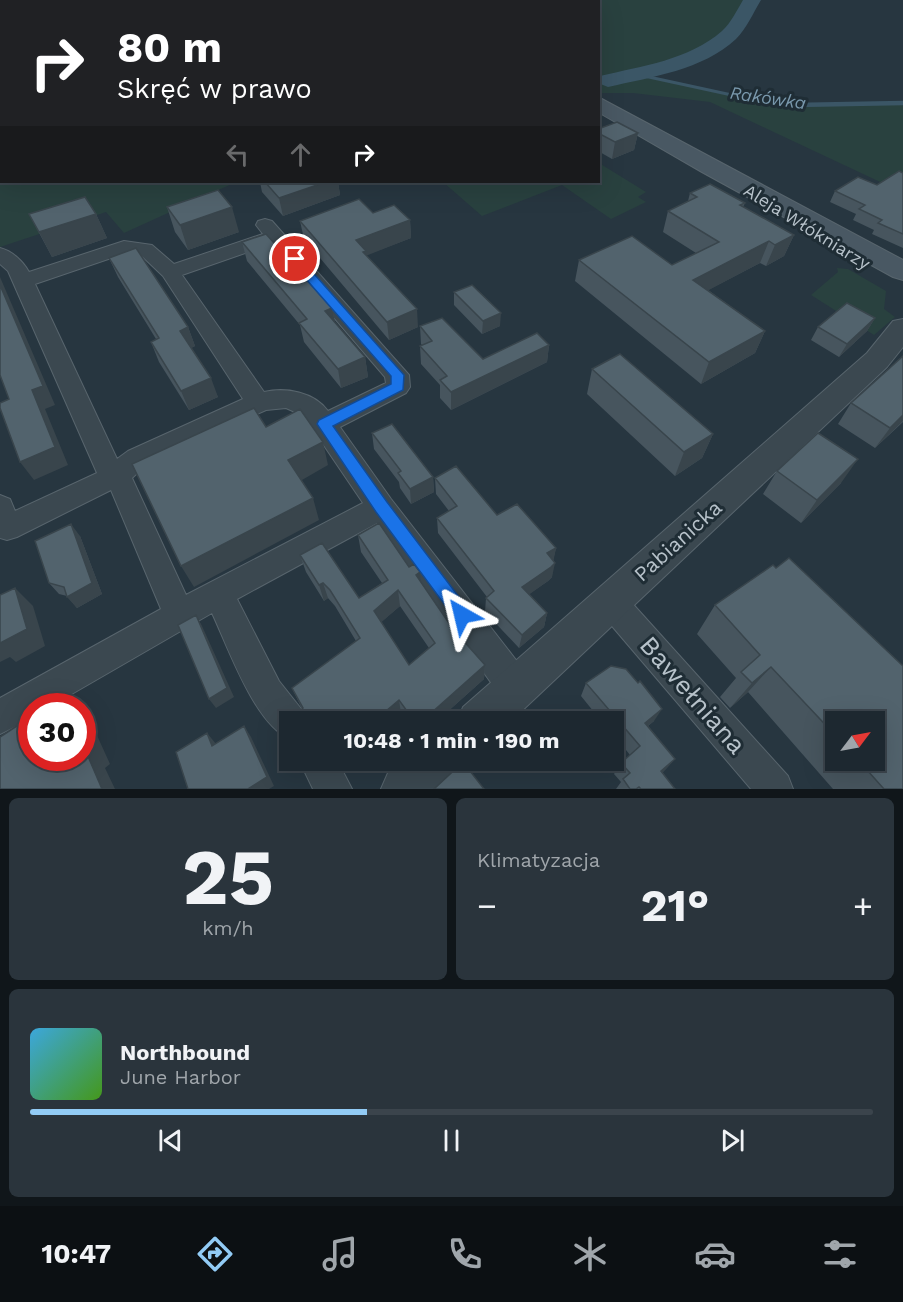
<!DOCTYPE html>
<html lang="pl">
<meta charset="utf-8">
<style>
body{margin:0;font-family:"Work Sans",sans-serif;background:#2a343c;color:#f1f3f6;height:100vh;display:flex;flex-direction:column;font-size:22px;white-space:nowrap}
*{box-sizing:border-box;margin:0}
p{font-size:20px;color:#a0a6ab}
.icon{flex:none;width:33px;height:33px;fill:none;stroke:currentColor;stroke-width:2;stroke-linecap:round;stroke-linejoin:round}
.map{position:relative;height:789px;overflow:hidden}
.sheet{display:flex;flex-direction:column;gap:9px;padding:9px;background:#10161a;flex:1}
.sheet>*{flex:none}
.top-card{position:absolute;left:0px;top:0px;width:600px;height:183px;box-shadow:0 6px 24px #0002,0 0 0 2px #3b444c;background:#202124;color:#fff;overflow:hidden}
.needle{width:39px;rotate:58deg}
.controls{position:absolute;left:825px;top:711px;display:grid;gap:12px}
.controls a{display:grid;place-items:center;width:60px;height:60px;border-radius:0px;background:#1d2830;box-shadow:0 6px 24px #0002,0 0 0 2px #3b444c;font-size:30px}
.speed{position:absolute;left:18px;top:693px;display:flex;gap:12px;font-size:30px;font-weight:700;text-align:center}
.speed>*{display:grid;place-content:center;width:78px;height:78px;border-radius:50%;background:#1d2830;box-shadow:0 6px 24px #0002,0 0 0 2px #3b444c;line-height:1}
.speed .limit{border:9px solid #d22;background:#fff;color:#111}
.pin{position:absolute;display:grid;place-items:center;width:51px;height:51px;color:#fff;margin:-26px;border:3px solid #fff;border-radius:50%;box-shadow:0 2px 6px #0007}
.me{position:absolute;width:66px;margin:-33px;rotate:323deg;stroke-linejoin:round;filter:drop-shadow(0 0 4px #0008)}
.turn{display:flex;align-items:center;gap:21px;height:126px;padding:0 18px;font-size:27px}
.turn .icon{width:78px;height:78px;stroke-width:2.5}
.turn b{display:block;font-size:42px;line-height:51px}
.lanes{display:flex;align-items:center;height:57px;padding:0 18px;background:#0003;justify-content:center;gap:30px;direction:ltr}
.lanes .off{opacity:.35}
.big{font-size:45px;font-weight:700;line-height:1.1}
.sheet .card{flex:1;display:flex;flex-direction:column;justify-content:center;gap:9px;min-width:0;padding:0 21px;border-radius:9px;background:#2a343c}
.sheet .dial{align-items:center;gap:0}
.dial b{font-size:78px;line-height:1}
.song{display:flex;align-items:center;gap:18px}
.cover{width:72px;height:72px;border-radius:9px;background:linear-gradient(135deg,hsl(200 70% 55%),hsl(100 70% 35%))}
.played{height:6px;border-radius:3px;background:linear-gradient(90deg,#92cbf5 40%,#3b444c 40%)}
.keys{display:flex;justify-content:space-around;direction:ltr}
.heat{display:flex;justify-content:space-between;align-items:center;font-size:33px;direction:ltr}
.sheet .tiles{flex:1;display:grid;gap:9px;grid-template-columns:1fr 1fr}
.card:last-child{grid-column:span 2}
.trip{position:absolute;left:279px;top:711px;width:345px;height:60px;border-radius:0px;background:#1d2830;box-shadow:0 6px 24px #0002,0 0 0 2px #3b444c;font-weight:700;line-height:60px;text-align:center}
.dock{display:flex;height:96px;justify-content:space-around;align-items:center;background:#0c1013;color:#a0a6ab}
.dock .icon{width:42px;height:42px}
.dock .on{color:#92cbf5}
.dock b{font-size:27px;color:#f1f3f6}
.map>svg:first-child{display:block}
</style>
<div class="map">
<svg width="903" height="789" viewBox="0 0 903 789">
<rect width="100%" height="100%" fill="#273640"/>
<path fill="#29413f" d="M 431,0 L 752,0 L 731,33 L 712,47 L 661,70 L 637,75 L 718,93 L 795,105 L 903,103 L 903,182 L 893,188 L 710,102 L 633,93 L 599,93 L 598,2 Z
M 0,84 L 2,182 L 236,182 L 124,233 L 106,212 L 0,247 Z
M 599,163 L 646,192 L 638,197 L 646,202 L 611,219 L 562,185 L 482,216 L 443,182 L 598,182 Z
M 837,268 L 848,269 L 886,291 L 884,309 L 895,317 L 874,335 L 811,295 L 838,272 Z"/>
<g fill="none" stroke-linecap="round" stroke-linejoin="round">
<path stroke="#3b5666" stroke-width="3" d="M 635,74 L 741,97"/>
<path stroke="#3b5666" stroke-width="4.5" d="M 731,95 L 795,105 L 903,103"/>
<path fill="#3b5666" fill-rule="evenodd" d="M 743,0 L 761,0 C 753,13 747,28 736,39 C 703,70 651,77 608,87 L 598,83 L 600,76 C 642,66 689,60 722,31 C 731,23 737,10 743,0 Z
M 0,152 L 2,152 L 2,168 L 0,168 Z"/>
<g stroke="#58656d" stroke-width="2">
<path id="minor" d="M 265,219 L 272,221 L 409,375 L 410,387 L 406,393 L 340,427 L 391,499 L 516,660 L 530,673 L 534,685 L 530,697 L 518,701 L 506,697 L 492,684 L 377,523 L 237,599 L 279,681 L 302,710 L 307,722 L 290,722 L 290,739 C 255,725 228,647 212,613 L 51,706 L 32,706 L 32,718 L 0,734 L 0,698 L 161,609 L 111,490 L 17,537 L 7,540 L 0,538 L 0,495 L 10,499 L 15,511 L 97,473 L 8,271 L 0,264 L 0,248 C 12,251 23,261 29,272 L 124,241 L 152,245 L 174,264 L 263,234 L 256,225 L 258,221 ZM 271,244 L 385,377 L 386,383 L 328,411 C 314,392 286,387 264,392 L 182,275 ZM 126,253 L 136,253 L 143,257 L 163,276 L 243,399 L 128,451 L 117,459 L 35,284 ZM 286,408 L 304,416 L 363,503 L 186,595 L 132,478 L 146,465 L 266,410 Z
M 611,588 L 622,592 L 788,776 L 793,789 L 751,789 L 600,612 L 596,602 L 600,592 Z
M 299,760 L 337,760 L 352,789 L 313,789 Z"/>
</g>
<g stroke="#58656d" stroke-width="2">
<path id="tertiary" d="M 903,319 L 903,347 L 887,367 L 510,722 L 457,722 L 463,707 L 867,353 L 893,321 Z
M 402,760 L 458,760 L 452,776 L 437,789 L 381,789 L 388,773 Z"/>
</g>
<g stroke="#58656d" stroke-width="2">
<path id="secondary" d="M 410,0 L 427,0 L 428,2 L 411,2 Z
M 598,97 L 903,260 L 903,280 L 893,277 L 702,172 L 598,112 Z"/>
</g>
<use href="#minor" fill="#3b4850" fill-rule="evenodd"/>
<use href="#tertiary" fill="#3b4850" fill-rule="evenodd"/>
<use href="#secondary" fill="#495863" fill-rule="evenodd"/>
</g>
<path fill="#47555e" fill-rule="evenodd" d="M 598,129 L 638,133 L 634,150 L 612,159 L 598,151 Z
M 903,173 L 903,248 L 872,234 L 874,230 L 853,220 L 856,214 L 830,202 L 835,191 L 877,185 Z
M 260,182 L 338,182 L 340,195 L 283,216 L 262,192 Z
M 690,193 L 745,203 L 743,207 L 794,235 L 784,256 L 766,266 L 760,263 L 708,290 L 765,331 L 755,353 L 701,384 L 575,281 L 579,260 L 672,265 L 696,253 L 663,232 L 668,211 L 688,201 Z
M 167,207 L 239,232 L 188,250 L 175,232 Z
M 373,213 L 410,220 L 411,238 L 366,255 L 418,327 L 389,340 L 304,239 L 300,221 Z
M 29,214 L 96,214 L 107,238 L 52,257 Z
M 242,242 L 332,308 L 335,323 L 365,357 L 368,377 L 341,388 L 304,342 L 300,325 L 247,261 Z
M 109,258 L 188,327 L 195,346 L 191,348 L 218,397 L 189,410 L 159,362 L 151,342 L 156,339 L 118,277 Z
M 454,292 L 500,326 L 482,334 L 454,305 Z
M 875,318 L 867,331 L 839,357 L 811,340 L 818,327 Z
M 420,326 L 483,359 L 549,345 L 547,362 L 451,410 L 440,398 L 440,385 L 421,364 L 420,346 L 422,345 L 421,344 Z
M 903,356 L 903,422 L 875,448 L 838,424 L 851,403 Z
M 592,369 L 713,434 L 702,458 L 675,476 L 587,394 Z
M 372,433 L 433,477 L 434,492 L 411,504 L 400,488 L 399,482 L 374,449 Z
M 777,471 L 841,483 L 801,523 L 763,494 Z
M 435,478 L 497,515 L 556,548 L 553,560 L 552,577 L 548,581 L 529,594 L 547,613 L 544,627 L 519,648 L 485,612 L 486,598 L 487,597 L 438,533 L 437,518 L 449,511 L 436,494 Z
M 358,535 L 420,582 L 453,629 L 485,665 L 484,679 L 436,722 L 407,722 L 401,713 L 391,722 L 305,722 L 300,712 L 302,709 L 292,688 L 356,641 L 335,606 L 328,598 L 324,601 L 306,572 L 300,555 L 359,598 L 382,583 L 361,552 ZM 400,606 L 429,648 L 409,665 L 381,622 Z
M 80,536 L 102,594 L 77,608 L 67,596 L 59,594 L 49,583 Z
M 776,568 L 903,789 L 833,789 L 748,692 L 730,708 L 720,697 L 736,678 L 697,634 L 715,605 ZM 836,722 L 874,760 L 836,760 Z
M 586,683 L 654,721 L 648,726 L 675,759 L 662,773 L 675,789 L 616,789 L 621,782 L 614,774 L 621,763 L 630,755 L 614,735 L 614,722 L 602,722 L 581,696 Z"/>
<path fill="#39454c" d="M 250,0 L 280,0 L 273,2 L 243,2 Z
M 638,133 L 634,150 L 612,159 L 615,142 Z
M 326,182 L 338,182 L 340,195 L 283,216 L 279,198 Z
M 232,207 L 239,232 L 188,250 L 180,225 Z
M 96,214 L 107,238 L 52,257 L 39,232 Z
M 410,220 L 411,238 L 363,257 L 356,240 Z
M 794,235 L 784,256 L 766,266 L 775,245 Z
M 769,241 L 760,263 L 686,302 L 693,280 Z
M 0,277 L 55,405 L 45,409 L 68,465 L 34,480 L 20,462 L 32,390 L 0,285 Z
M 332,308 L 336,327 L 325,311 Z
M 417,309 L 418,327 L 389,340 L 387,322 Z
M 501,313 L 500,326 L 482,334 L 483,321 Z
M 875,318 L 867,331 L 839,357 L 847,344 Z
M 188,327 L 195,346 L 187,350 L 180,331 Z
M 765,331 L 755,353 L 701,384 L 709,362 Z
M 549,345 L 547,362 L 451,410 L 451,392 Z
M 365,357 L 368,377 L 341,388 L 338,369 Z
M 211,378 L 218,397 L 189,410 L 181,391 Z
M 903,415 L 903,421 L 875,448 L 890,428 Z
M 713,434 L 702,458 L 675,476 L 684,452 Z
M 323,442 L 328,465 L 295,484 L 288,460 Z
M 858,459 L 841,483 L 801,523 L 817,500 Z
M 433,477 L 434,492 L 411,504 L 410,489 Z
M 313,498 L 319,520 L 194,587 L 181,566 Z
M 71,524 L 80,536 L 102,594 L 77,608 L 67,597 Z
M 556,548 L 553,563 L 547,553 Z
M 555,563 L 552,577 L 548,581 L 520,601 L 522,587 Z
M 420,572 L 421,588 L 416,575 Z
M 323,583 L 328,598 L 324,601 L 319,585 Z
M 15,588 L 33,606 L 45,646 L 16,662 L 10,657 L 0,662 L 0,643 Z
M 398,590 L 400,606 L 377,626 L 374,611 Z
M 547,613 L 544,627 L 519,648 L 522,635 Z
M 196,615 L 202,626 L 234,697 L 216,708 L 209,699 Z
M 485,665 L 484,679 L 436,722 L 421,722 Z
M 771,667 L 748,692 L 730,708 L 752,683 Z
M 66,693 L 82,706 L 72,706 Z
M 399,700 L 401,713 L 391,722 L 373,722 Z
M 82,707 L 85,709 L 110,764 L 105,768 L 115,789 L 102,789 L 87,754 L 82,729 Z
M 662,709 L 654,721 L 637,735 L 645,723 Z
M 244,726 L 251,737 L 274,786 L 269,789 L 248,789 Z
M 207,733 L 216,744 L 212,746 Z
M 675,759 L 666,769 L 652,782 L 661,771 Z"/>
<path fill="#52636d" stroke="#39454c" stroke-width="1.5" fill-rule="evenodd" d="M 58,0 L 250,0 L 243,2 L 59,2 Z
M 0,9 L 2,9 L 2,51 L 0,51 L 0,43 L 1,42 L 0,35 Z
M 617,122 L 638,133 L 615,142 L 598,133 L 598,130 L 600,130 L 598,129 Z
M 899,171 L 903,173 L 903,234 L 878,223 L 882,220 L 859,209 L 865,205 L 835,191 L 858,177 L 877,185 Z
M 265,182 L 326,182 L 279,198 Z
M 710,184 L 745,203 L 740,205 L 794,235 L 775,245 L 769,241 L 693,280 L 765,331 L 709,362 L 579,260 L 632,236 L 672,265 L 719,242 L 668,211 L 697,197 L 690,193 Z
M 218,190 L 232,207 L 180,225 L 167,207 Z
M 85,197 L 96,214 L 39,232 L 29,214 Z
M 359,199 L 373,213 L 394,205 L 410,220 L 356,240 L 366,251 L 363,252 L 417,309 L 387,322 L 300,221 Z
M 266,234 L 332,308 L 325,311 L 365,357 L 338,369 L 299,323 L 307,319 L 242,242 Z
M 136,248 L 188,327 L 180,331 L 211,378 L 181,391 L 151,342 L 159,338 L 109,258 Z
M 0,285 L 43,386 L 32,390 L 55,447 L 20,462 L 0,408 L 0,403 L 9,399 L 0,375 Z
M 472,285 L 501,313 L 483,321 L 454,292 Z
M 847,303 L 875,318 L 847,344 L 818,327 Z
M 442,318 L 483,359 L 537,333 L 549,345 L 451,392 L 440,380 L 447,376 L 420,346 L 432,341 L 420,326 Z
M 620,354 L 713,434 L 684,452 L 592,369 Z
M 903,356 L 903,415 L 890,428 L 851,403 Z
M 254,408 L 266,427 L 300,409 L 323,442 L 288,460 L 313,498 L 181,566 L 132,464 Z
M 392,424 L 433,477 L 410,489 L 398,473 L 401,471 L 372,433 Z
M 818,433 L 858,459 L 817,500 L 777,471 Z
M 456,466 L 497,515 L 517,504 L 556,548 L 547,553 L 555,563 L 551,567 L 522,587 L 547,613 L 522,635 L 486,598 L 494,591 L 437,518 L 457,506 L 435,478 Z
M 379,523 L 409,567 L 414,564 L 420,572 L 416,575 L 453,629 L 485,665 L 421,722 L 415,722 L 399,700 L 373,722 L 306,722 L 300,712 L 303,708 L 292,688 L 360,638 L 330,590 L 323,583 L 319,585 L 300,555 L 322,543 L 359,598 L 388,580 L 358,535 ZM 398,590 L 435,643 L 409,665 L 374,611 Z
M 71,524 L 92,583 L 67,597 L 64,587 L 49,583 L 35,541 Z
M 789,558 L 903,666 L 903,789 L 884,789 L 858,760 L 874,760 L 874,722 L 836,722 L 836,736 L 771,667 L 752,683 L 741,672 L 760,655 L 715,605 L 773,565 L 776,568 Z
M 15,588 L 27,629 L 0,643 L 0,595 Z
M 196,615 L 227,688 L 209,699 L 178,625 Z
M 611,666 L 626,669 L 638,683 L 640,681 L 662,709 L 645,723 L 675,759 L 661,771 L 675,789 L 641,789 L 639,787 L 636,789 L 630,789 L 623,779 L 630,773 L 621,763 L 640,746 L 586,683 Z
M 66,693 L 72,706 L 46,706 Z
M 32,716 L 32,758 L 82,758 L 82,729 L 92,750 L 87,754 L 102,789 L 0,789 L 0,737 Z
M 244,726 L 267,777 L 248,789 L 188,789 L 176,752 L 207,733 L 212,746 Z
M 463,762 L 484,789 L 434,789 Z"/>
<path fill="#1a73e8" stroke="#114b97" stroke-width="1.5" d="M 295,256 L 299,257 L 404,375 L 403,390 L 333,426 L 387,502 L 468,609 L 471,615 L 468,620 L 462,623 L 456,620 L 376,512 L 317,424 L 319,420 L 391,384 L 391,376 L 291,262 L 290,259 Z"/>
<g text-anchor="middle" stroke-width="6" stroke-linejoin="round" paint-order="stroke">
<g font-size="18" font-style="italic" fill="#7998ac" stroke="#1f2d35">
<text transform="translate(768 98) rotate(8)" y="6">Rakówka</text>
</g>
<g font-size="18" fill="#b7c2ca" stroke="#1f2d35">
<text transform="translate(807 227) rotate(32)" y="6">Aleja Włókniarzy</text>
</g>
<g font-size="21" fill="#b7c2ca" stroke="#1f2d35">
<text transform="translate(678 541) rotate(-42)" y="7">Pabianicka</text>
</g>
<g font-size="26" fill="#b7c2ca" stroke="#1f2d35">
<text transform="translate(693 695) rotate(49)" y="9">Bawełniana</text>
</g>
</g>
</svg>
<div class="controls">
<a><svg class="needle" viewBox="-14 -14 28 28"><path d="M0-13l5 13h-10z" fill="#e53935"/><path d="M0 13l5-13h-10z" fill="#a0a6ab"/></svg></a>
</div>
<div class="speed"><div class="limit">30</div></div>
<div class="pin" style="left:295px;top:259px;background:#d93025"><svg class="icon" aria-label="arrive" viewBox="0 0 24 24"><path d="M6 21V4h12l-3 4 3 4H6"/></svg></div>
<svg class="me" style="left:462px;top:615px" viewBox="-20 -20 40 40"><path d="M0-17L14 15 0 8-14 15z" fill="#1a73e8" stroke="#fff" stroke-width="4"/></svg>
<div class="trip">10:48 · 1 min · 190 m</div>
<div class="top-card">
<div class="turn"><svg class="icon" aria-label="right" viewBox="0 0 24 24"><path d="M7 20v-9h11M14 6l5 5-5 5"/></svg><div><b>80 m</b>Skręć w prawo</div></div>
<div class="lanes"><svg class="icon off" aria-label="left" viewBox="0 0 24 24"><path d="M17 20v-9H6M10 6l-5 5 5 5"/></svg><svg class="icon off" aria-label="ahead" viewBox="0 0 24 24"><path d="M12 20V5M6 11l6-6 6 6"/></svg><svg class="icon" aria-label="right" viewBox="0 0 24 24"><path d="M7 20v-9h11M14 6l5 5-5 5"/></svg></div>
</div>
</div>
<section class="sheet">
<div class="tiles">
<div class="card dial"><b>25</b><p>km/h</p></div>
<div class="card"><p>Klimatyzacja</p>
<div class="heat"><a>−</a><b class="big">21°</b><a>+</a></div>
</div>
<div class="card">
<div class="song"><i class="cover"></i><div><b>Northbound</b><p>June Harbor</p></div></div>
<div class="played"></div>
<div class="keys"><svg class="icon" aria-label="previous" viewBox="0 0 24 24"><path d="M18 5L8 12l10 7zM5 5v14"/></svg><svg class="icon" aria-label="pause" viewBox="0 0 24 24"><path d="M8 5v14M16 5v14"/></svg><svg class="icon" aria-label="next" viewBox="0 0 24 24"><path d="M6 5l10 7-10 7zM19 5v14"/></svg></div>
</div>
</div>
</section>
<nav class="dock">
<b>10:47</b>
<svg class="icon on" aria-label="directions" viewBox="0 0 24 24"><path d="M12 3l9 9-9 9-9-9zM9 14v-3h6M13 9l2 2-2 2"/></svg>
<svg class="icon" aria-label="music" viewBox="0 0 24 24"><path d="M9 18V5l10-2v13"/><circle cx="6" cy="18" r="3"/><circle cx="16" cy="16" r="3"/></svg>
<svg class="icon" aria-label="phone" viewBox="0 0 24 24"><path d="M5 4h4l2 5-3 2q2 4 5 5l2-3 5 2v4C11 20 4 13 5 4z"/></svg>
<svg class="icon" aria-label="climate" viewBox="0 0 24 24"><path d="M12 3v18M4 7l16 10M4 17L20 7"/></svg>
<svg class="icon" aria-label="car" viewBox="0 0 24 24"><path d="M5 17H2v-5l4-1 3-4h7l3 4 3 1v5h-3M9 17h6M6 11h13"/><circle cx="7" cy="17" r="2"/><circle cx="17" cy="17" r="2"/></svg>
<svg class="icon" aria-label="filters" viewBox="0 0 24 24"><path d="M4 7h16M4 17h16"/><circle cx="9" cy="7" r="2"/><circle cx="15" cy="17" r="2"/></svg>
</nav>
